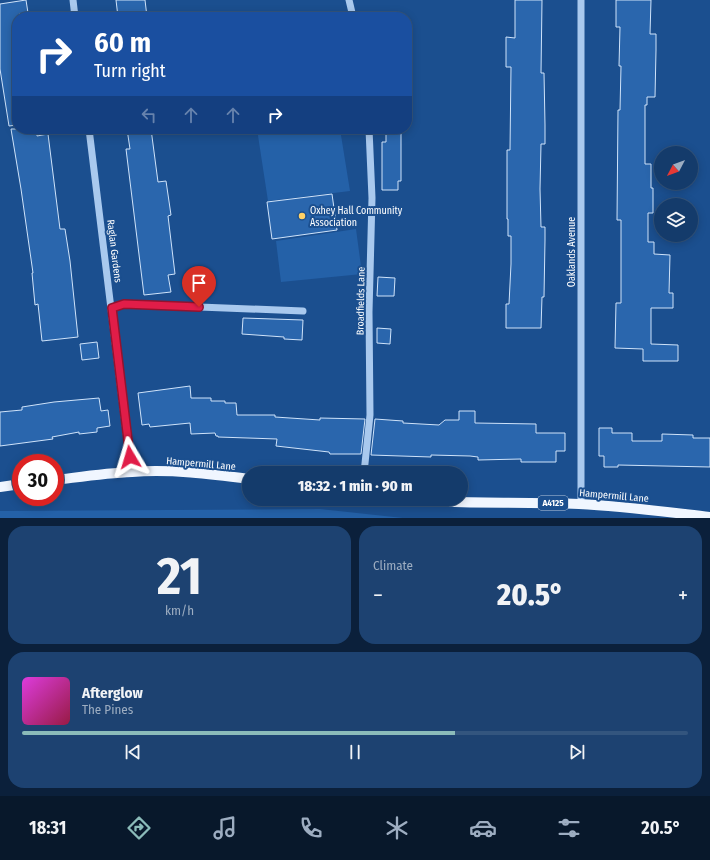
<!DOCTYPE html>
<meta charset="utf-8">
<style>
body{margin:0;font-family:"Fira Sans Condensed",sans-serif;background:#1d4271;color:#f1f3f6;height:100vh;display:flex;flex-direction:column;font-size:15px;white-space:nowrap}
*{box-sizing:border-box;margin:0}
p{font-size:13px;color:#9dadc1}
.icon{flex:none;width:22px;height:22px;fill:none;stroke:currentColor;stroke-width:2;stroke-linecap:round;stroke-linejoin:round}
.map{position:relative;height:518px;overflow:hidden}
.panel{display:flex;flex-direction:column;gap:8px;padding:8px;background:#0b203b;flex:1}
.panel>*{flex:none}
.guide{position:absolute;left:12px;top:12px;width:400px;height:122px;border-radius:16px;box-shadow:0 2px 10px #0003,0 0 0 1px #33557e;background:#1a4fa0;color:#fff;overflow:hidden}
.needle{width:26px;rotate:229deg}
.controls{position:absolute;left:654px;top:146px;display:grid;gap:8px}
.controls a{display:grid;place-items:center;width:44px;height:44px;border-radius:50%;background:#143b6b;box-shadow:0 2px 10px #0003,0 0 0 1px #33557e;font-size:20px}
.speed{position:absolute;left:12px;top:454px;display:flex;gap:8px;font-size:20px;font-weight:700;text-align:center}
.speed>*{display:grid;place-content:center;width:52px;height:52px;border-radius:50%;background:#143b6b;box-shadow:0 2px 10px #0003,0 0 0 1px #33557e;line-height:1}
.speed .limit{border:6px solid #d22;background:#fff;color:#111}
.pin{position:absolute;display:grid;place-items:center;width:34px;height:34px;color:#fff;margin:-41px -17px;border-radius:50% 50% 50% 0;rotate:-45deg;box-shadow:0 0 4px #0007}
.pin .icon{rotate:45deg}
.me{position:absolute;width:44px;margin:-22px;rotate:353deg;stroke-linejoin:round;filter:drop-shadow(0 0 3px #0008)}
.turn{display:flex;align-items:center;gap:14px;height:84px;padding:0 16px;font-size:18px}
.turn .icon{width:52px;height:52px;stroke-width:2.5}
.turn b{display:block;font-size:28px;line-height:34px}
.lanes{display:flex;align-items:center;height:38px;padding:0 16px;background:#0003;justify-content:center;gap:20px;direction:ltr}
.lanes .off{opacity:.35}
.big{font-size:30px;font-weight:800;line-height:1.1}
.panel .tile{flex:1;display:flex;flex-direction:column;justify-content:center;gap:6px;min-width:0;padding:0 14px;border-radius:16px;background:#1d4271}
.panel .dial{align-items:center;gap:0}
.dial b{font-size:52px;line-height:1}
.song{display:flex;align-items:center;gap:12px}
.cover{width:48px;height:48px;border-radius:6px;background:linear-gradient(135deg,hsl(300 70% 55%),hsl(340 70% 35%))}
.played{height:4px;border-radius:2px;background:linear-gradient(90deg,#8bbbb9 65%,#33557e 65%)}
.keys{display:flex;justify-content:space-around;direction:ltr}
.heat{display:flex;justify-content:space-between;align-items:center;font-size:22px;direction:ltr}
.panel .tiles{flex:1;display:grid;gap:8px;grid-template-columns:1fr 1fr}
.tile:last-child{grid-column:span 2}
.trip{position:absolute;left:242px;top:466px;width:226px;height:40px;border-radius:20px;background:#143b6b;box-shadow:0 2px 10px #0003,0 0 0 1px #33557e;font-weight:800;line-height:40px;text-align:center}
.tabs{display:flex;height:64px;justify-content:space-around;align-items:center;background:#08182b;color:#9dadc1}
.tabs .icon{width:28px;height:28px}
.tabs .current{color:#8bbbb9}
.tabs b{font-size:18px;color:#f1f3f6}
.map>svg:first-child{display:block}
</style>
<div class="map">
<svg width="710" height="518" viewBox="0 0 710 518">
<rect width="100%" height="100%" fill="#1b4f8f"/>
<path fill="#2461a8" d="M 257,129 L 340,129 L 350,191 L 268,201 Z
M 356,229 L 362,274 L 281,282 L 276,241 Z
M 320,509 L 403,518 L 0,518 L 0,511 Z"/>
<path fill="#2a66ad" stroke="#cfe3fa" d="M 26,0 L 28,13 L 19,14 L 19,17 L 17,17 L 17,125 L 9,126 L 0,69 L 0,4 Z
M 116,0 L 145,0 L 147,17 L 118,17 Z
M 515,0 L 542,0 L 541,73 L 544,73 L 545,125 L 545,144 L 541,144 L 540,189 L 541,227 L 545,227 L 545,240 L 544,297 L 542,297 L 541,328 L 506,328 L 506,304 L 509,304 L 511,264 L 511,236 L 508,236 L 508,219 L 507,219 L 507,150 L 510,150 L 511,67 L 506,67 L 506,37 L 515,38 Z
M 616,0 L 651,0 L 650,34 L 656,34 L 656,50 L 655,97 L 647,97 L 647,105 L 645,105 L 645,164 L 651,164 L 651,188 L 653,188 L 653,213 L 648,213 L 648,242 L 654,242 L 654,254 L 670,255 L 669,293 L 673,293 L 673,308 L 651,308 L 651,344 L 678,345 L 678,361 L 643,361 L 643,349 L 615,348 L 616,303 L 621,303 L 621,220 L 617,220 L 618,110 L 620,110 L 621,66 L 619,66 L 620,27 L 616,27 Z
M 11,129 L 37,129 L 37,136 L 48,134 L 60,229 L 65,229 L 70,261 L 78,337 L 42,341 L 38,304 L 35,305 L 32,273 L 33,273 L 21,189 Z
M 127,129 L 151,129 L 158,182 L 166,181 L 171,215 L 168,216 L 175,274 L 168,275 L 171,292 L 144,295 L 126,149 L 130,149 Z
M 386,129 L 401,129 L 401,181 L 398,181 L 398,190 L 382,190 L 382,142 L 386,142 Z
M 332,194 L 337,230 L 272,239 L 267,202 Z
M 378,277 L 395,278 L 394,296 L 377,296 Z
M 243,318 L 303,320 L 302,340 L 284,339 L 284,337 L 242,334 Z
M 377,328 L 391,329 L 390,344 L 377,343 Z
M 97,342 L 99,358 L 82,360 L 80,344 Z
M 190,386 L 191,398 L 211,398 L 211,401 L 225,401 L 225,403 L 236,403 L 237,415 L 275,415 L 275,417 L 320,420 L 320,418 L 365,419 L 361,454 L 330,454 L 329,452 L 276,446 L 277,439 L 218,437 L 218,436 L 216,436 L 215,433 L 191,434 L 190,423 L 150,427 L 149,424 L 142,425 L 138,393 Z
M 99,398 L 101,411 L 108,410 L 110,426 L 97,428 L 97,432 L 79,434 L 79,432 L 52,437 L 53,439 L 0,446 L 0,412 L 22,410 L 22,407 L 54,402 Z
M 459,411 L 475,411 L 475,423 L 536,424 L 536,433 L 565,433 L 565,451 L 556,451 L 556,462 L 521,462 L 521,459 L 478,460 L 478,457 L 470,456 L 431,455 L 431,457 L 371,455 L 375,419 L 403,421 L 403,423 L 439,425 L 445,420 L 459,420 Z
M 599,428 L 612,428 L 612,433 L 632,433 L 632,441 L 662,441 L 662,434 L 693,435 L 693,438 L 710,438 L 710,467 L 618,465 L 618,467 L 604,467 L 604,456 L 599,456 Z"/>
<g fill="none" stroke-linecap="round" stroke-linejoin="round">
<path stroke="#a9c9ee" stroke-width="7" d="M 73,0 L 75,17
M 349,0 L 353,17
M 89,129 L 131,472
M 112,308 L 124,304 L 303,311
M 364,473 L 370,415 L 369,312 L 372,198 L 369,129
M 581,504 L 581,0"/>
<path stroke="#f0f6ff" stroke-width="10" d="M 55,480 C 80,477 106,473 132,472 C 170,469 211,474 249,479
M 0,487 L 21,484
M 396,499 C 457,505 518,501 579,504 C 623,506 667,512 710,517"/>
</g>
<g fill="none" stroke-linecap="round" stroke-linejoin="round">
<g stroke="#92132f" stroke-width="10">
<path id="route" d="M 130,457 L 112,308 L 124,304 L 199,307"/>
</g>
<use href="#route" stroke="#e11d48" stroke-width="7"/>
</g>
<circle fill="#ffd166" stroke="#1b4f8f" stroke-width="1.5" cx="302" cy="216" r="4"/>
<g text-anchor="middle" stroke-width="4" stroke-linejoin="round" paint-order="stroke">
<rect fill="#1b4f8f" stroke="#bbcadd" stroke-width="1" x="538" y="496" width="30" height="14" rx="3"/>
<g font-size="9" font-weight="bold" fill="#fff">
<text x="553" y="506">A4125</text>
</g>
<g font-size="10" fill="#fff" stroke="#1b4f8f" text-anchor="start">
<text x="310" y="214">Oxhey Hall Community<tspan x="310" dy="12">Association</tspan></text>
</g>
<g font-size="10" fill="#fff" stroke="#1b4f8f">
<text transform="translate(115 251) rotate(83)" y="4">Raglan Gardens</text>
<text transform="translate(571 252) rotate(-90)" y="4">Oaklands Avenue</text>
<text transform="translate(360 301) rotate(-89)" y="4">Broadfields Lane</text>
<text transform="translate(201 463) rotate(5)" y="4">Hampermill Lane</text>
<text transform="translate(614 495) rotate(5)" y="4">Hampermill Lane</text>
</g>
</g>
</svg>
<div class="controls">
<a><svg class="needle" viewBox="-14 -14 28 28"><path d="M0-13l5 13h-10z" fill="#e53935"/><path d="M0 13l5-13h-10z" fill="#9dadc1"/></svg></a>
<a><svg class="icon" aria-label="layers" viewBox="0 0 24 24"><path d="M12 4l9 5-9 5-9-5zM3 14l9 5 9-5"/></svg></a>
</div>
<div class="speed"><div class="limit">30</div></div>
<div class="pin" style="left:199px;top:307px;background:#d93025"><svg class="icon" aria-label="arrive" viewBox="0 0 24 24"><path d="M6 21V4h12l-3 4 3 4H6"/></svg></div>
<svg class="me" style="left:130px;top:457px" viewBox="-20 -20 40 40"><path d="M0-17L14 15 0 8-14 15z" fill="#e11d48" stroke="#fff" stroke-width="4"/></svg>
<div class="trip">18:32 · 1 min · 90 m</div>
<div class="guide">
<div class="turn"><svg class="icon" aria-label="right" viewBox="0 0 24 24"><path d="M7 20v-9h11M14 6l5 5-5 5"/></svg><div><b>60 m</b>Turn right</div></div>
<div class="lanes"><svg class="icon off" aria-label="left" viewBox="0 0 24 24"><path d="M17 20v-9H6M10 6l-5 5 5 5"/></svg><svg class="icon off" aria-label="ahead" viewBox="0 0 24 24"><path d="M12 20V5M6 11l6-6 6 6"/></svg><svg class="icon off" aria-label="ahead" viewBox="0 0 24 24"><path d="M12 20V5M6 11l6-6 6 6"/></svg><svg class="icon" aria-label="right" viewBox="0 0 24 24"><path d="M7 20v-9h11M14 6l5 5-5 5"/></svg></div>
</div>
</div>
<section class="panel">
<div class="tiles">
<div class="tile dial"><b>21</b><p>km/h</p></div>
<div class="tile"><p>Climate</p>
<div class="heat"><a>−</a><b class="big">20.5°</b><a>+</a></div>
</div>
<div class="tile">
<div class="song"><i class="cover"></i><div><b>Afterglow</b><p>The Pines</p></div></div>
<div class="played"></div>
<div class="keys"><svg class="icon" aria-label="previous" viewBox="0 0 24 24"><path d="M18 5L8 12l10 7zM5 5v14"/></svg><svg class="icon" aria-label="pause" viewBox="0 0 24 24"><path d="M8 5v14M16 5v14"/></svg><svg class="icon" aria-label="next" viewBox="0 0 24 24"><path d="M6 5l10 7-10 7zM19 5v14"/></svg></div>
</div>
</div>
</section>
<nav class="tabs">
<b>18:31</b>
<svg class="icon current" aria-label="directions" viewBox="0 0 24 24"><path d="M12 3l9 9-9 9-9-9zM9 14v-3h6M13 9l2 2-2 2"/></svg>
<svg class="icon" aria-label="music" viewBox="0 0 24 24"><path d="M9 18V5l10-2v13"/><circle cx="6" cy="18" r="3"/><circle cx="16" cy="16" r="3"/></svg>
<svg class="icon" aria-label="phone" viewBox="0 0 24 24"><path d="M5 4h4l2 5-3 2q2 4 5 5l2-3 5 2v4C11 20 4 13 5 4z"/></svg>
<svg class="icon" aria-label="climate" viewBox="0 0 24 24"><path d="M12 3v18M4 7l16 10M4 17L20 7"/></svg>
<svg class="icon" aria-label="car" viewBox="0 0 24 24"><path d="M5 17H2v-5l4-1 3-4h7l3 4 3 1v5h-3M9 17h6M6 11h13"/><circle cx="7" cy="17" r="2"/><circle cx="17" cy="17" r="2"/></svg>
<svg class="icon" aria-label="filters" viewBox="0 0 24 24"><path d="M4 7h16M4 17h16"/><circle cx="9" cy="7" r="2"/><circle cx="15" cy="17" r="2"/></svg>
<b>20.5°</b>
</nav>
